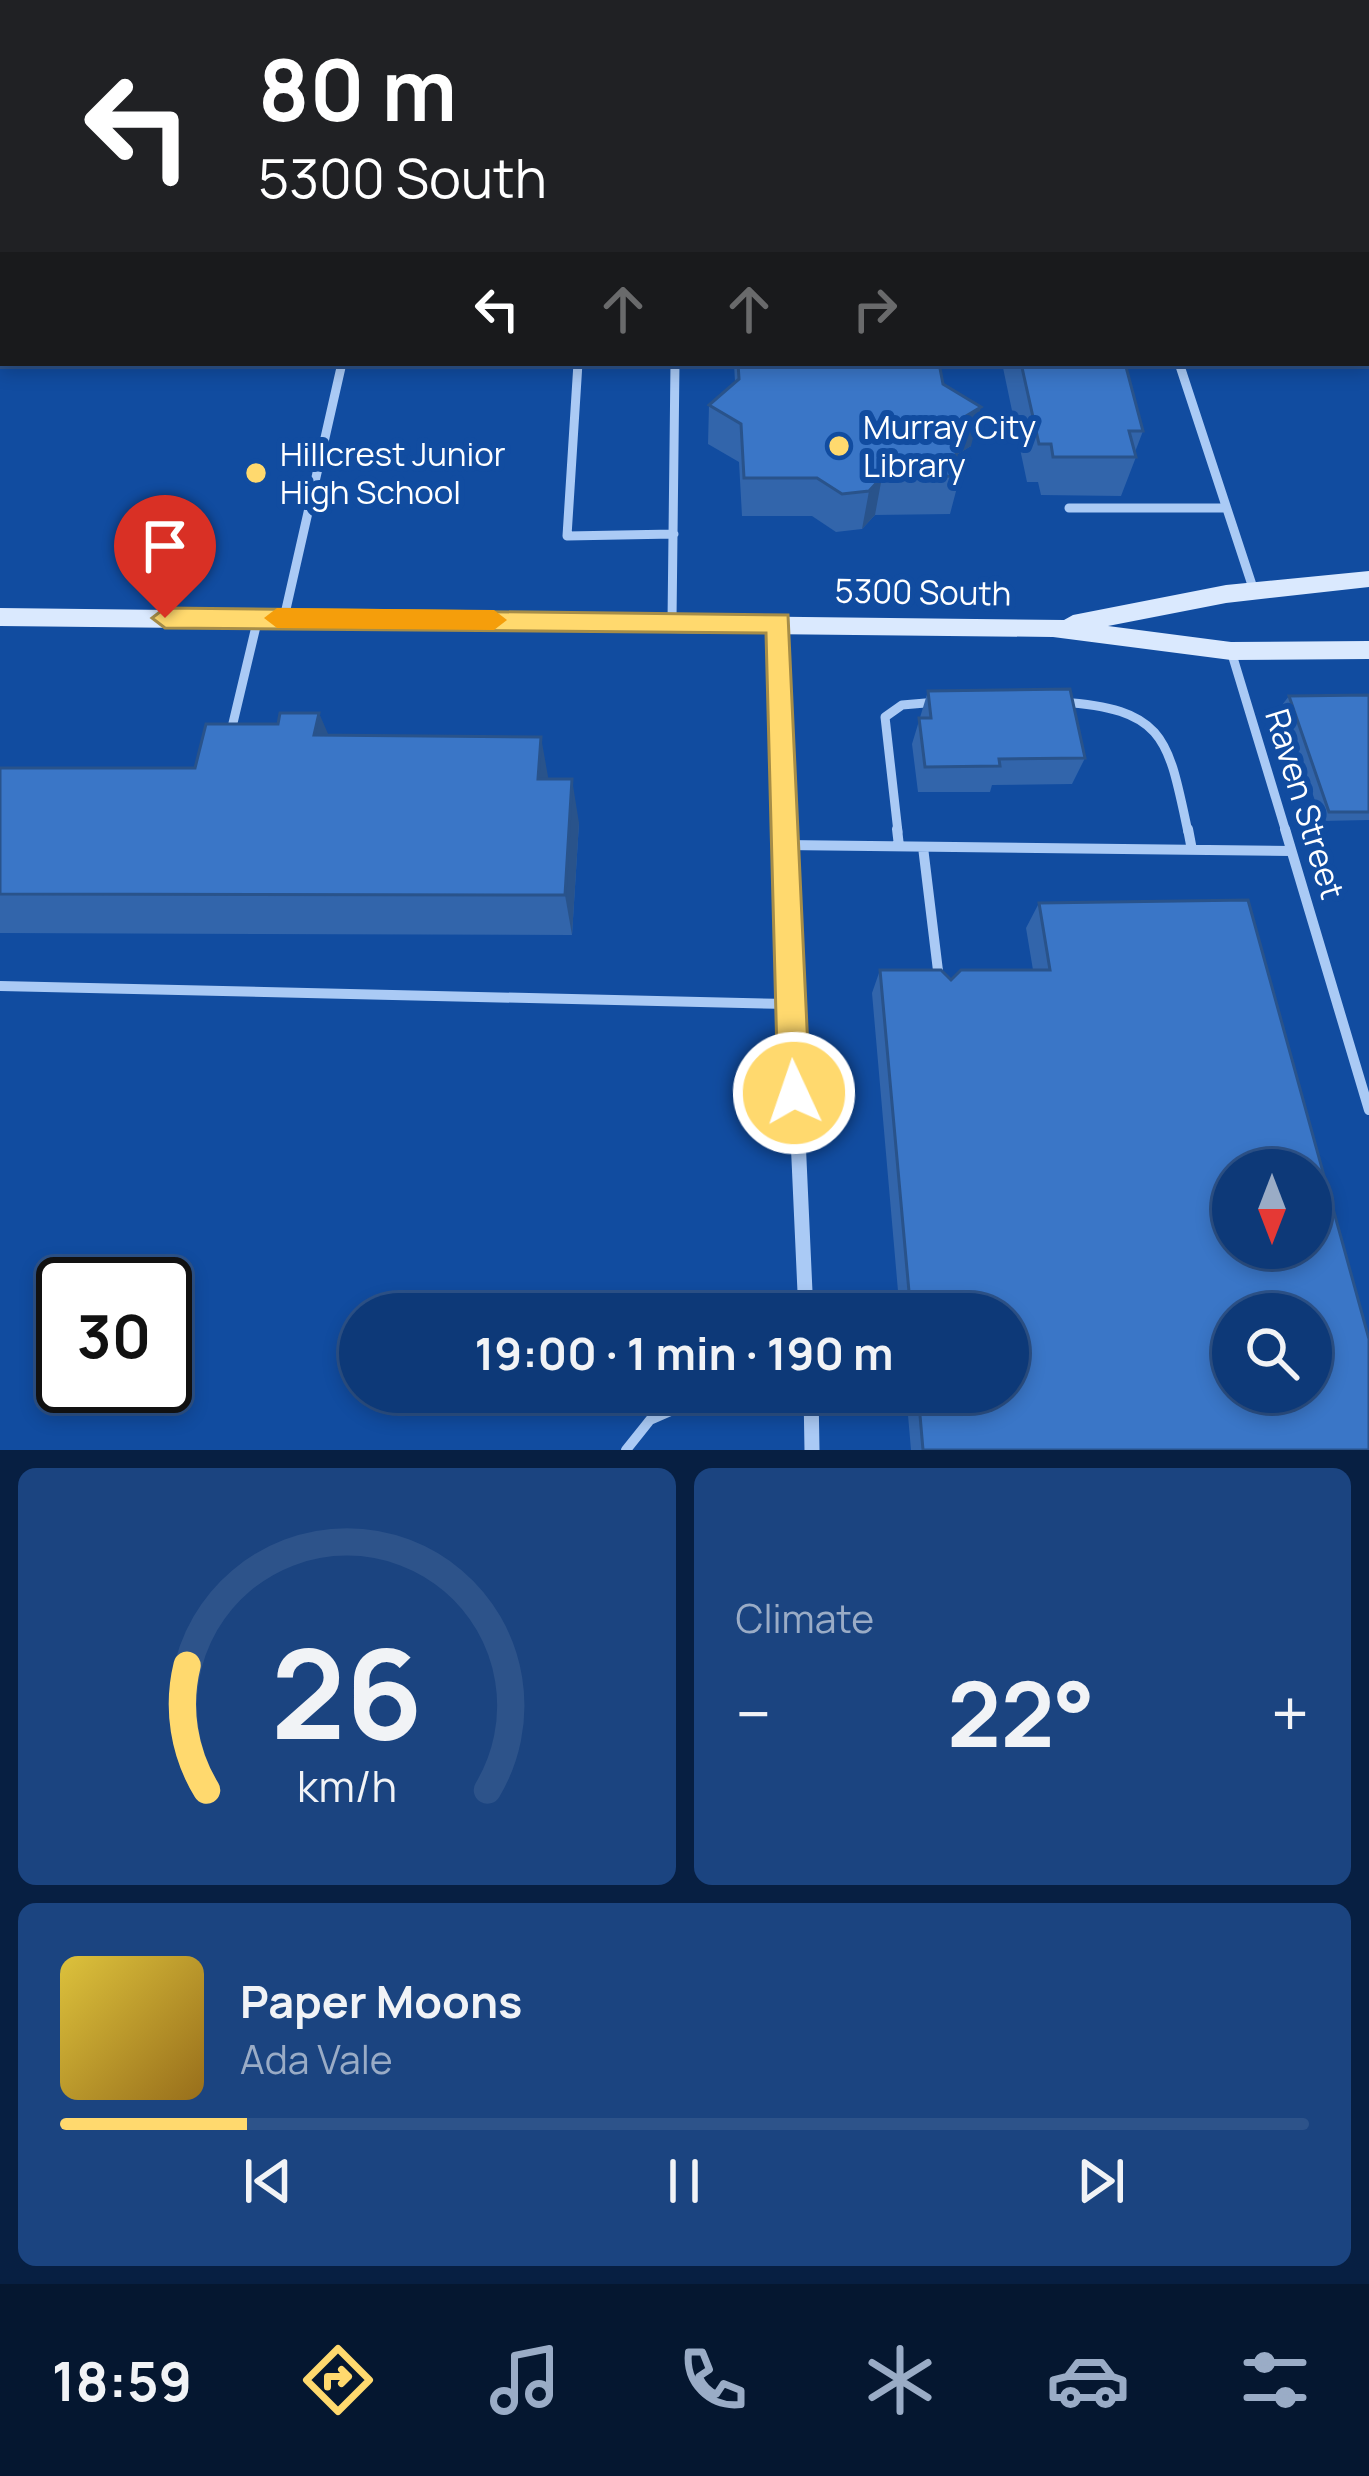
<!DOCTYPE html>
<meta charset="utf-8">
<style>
body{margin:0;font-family:Manrope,sans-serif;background:#1b4480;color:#f1f3f6;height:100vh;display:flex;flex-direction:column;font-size:45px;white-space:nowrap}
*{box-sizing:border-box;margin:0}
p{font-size:39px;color:#9aacc6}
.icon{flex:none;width:66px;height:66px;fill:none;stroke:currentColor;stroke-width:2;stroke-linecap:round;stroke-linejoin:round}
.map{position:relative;height:1450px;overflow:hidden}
.panel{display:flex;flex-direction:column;gap:18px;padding:18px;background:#071f42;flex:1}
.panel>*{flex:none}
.banner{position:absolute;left:0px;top:0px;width:1371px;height:366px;box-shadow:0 6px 18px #0003,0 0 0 3px #2d538a;background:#202124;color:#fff;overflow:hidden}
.needle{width:78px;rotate:180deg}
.buttons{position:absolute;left:1212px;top:1149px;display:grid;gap:24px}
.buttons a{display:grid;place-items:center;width:120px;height:120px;border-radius:50%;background:#0d3978;box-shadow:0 6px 18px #0003,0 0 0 3px #2d538a;font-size:60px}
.speed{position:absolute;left:36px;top:1257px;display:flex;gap:24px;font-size:60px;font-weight:700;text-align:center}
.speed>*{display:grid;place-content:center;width:156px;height:156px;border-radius:50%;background:#0d3978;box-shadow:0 6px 18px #0003,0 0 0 3px #2d538a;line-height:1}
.speed .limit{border:6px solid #111;border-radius:18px;background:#fff;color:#111}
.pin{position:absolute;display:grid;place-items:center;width:102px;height:102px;color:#fff;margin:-123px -51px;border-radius:50% 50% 50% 0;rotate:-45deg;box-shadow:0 0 12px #0007}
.pin .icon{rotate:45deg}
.me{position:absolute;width:132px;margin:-66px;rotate:357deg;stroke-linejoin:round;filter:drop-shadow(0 0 9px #0008)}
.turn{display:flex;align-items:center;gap:42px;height:252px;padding:0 60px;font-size:54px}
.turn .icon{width:156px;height:156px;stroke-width:2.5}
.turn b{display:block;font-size:84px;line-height:102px}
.lanes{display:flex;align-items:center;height:114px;padding:0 60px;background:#0003;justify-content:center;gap:60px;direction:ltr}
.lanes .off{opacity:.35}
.big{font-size:90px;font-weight:700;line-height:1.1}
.panel .card{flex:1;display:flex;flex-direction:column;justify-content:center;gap:18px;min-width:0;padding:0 42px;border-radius:18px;background:#1b4480}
.panel .dial{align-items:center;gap:0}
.dial svg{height:312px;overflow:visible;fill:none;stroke:#2d538a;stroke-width:7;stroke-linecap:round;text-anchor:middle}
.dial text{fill:#f1f3f6;stroke:none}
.song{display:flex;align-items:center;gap:36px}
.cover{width:144px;height:144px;border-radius:18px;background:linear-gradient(135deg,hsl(50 70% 55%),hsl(40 70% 35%))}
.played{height:12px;border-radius:6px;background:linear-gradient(90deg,#ffd96e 15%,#2d538a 15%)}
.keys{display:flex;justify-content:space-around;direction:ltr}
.heat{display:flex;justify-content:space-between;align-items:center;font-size:66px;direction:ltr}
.panel .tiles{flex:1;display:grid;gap:18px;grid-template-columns:1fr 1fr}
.card:last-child{grid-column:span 2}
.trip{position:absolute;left:339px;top:1293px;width:690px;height:120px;border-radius:60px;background:#0d3978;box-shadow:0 6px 18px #0003,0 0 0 3px #2d538a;font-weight:700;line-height:120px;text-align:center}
.dock{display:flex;height:192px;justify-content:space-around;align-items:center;background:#051730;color:#9aacc6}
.dock .icon{width:84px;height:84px}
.dock .on{color:#ffd96e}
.dock b{font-size:54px;color:#f1f3f6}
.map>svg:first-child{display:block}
</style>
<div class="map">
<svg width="1369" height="1450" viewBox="0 0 1369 1450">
<rect width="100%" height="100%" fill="#114ca0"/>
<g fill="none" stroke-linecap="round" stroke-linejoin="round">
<path stroke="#aacaf5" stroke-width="9" d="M 578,363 L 567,536 L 674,534
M 1179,363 L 1254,591
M 1069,508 L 1226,508
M 284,618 L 342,363
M 672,621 L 675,363
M 1231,651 L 1286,832
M 1061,702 C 1166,709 1168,739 1188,832
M 233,723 L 258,618
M 898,832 L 885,717 L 902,705 L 937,702"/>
<path stroke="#aacaf5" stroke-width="10" d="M 897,829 L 899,846
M 1188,829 L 1192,850
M 1285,829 L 1369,1110
M 785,845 L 1291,851
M 923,847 L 939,979
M 0,986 L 789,1004
M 626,1450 L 650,1420 L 689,1403 L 811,1397"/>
<path stroke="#aacaf5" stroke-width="10" d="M 779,622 L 785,832"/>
<path stroke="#aacaf5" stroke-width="15" d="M 784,829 L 806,1314
M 811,1392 L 812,1450"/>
<path fill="#dae9fe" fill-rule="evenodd" d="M 1369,571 L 1369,587 L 1226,603 L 1108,626 L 1231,642 L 1369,641 L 1369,659 L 1231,660 L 1053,637 L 0,626 L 0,608 L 1064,620 L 1073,615 L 1226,585 Z"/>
</g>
<path fill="#3265ab" d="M 1014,0 L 1127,0 L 1128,3 L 1014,3 Z
M 734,363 L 939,363 L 943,384 L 971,446 L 956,455 L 960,476 L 950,514 L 875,515 L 862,529 L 836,532 L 812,516 L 742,516 L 739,462 L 708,444 L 709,405 L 735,382 Z
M 1002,363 L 1125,363 L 1143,431 L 1135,452 L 1136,457 L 1121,496 L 1041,495 L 1038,482 L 1027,482 Z
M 928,691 L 1085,758 L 1072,784 L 992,785 L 990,792 L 918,792 L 912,744 Z
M 1369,695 L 1369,820 L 1322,821 L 1282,705 L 1289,696 Z
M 329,735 L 548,779 L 579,823 L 572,935 L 0,933 L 0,768 L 195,768 Z
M 1039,903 L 1369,1450 L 911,1450 L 906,1392 L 1008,1392 L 1008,1314 L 900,1314 L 872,993 L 880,970 L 951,980 L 1033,970 L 1026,928 Z"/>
<path fill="#29538b" d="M 981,407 L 971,446 L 942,464 L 951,425 Z
M 882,477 L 875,515 L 862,529 L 869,491 Z
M 319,713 L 339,759 L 314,735 Z
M 541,737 L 549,782 L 538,779 Z
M 572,779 L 579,823 L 572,935 L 565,895 Z"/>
<path fill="#3a76c7" stroke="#29538b" stroke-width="3" fill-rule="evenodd" d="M 197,0 L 606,0 L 606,3 L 196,3 Z
M 1034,0 L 1127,0 L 1128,3 L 1035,3 Z
M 738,363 L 939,363 L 943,384 L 981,407 L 951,425 L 960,476 L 882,477 L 869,491 L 842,494 L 817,478 L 744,478 L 741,424 L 709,405 L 739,379 Z
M 1021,363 L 1125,363 L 1143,431 L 1129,431 L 1136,457 L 1053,457 L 1051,444 L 1039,444 Z
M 1070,689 L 1085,758 L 999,759 L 1000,766 L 925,767 L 919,718 L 931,718 L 928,691 Z
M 1369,695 L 1369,812 L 1329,812 L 1289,696 Z
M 280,713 L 319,713 L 314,735 L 541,737 L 538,779 L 572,779 L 565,895 L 0,894 L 0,768 L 195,768 L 206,724 L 278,724 Z
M 1248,900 L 1369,1339 L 1369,1450 L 923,1450 L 918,1392 L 1008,1392 L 1008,1314 L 911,1314 L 880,970 L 941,970 L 951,980 L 961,970 L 1050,970 L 1039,903 ZM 1233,1170 L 1311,1170 L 1311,1248 L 1233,1248 ZM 1233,1314 L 1311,1314 L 1311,1392 L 1233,1392 Z"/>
<path fill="#ffd96e" stroke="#a68d48" stroke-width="3" d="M 165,608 L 788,615 L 810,1093 L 806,1104 L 794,1109 L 783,1104 L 778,1093 L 766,633 L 165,628 L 152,618 Z"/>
<path fill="#f59e0b" d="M 277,608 L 494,610 L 507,620 L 494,630 L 277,628 L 264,618 Z"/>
<g fill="#ffd96e" stroke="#114ca0" stroke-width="4.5">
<circle cx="839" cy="446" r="12"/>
<circle cx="256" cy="473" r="12"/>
</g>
<g text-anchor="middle" stroke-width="12" stroke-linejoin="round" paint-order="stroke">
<g font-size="33" fill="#fff" stroke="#114ca0" text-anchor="start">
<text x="863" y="439">Murray City<tspan x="863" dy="38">Library</tspan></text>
<text x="280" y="466">Hillcrest Junior<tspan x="280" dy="38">High School</tspan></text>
</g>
<g font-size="33" fill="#fff" stroke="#114ca0">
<text transform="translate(923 592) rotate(1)" y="12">5300 South</text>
<text transform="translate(1305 804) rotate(73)" y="12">Raven Street</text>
</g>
</g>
</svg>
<div class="buttons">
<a><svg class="needle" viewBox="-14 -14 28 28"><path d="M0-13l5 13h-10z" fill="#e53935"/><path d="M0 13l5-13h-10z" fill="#9aacc6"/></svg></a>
<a><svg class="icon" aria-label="search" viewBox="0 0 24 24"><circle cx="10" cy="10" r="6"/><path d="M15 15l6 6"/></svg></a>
</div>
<div class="speed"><div class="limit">30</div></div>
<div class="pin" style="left:165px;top:618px;background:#d93025"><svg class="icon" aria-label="arrive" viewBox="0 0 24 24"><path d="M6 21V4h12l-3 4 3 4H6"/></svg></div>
<svg class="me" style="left:794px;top:1093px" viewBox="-20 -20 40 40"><circle r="17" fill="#ffd96e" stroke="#fff" stroke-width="3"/><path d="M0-11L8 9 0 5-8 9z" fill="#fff"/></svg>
<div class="trip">19:00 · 1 min · 190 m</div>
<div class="banner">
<div class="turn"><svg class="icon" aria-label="left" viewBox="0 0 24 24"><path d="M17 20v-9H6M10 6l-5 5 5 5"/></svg><div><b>80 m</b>5300 South</div></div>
<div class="lanes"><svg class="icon" aria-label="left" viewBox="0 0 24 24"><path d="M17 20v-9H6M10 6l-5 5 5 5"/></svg><svg class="icon off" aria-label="ahead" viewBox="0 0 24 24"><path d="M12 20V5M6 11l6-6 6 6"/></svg><svg class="icon off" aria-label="ahead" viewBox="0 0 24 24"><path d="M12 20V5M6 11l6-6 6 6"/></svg><svg class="icon off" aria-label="right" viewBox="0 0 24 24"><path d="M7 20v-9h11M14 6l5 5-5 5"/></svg></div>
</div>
</div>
<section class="panel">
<div class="tiles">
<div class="card dial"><svg viewBox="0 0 100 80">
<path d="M14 69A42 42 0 1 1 86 69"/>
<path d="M14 69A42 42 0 0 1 9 37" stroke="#ffd96e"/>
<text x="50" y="56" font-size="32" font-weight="700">26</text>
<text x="50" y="72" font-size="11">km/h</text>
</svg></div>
<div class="card"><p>Climate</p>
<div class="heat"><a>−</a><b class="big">22°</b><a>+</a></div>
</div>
<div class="card">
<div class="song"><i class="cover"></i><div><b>Paper Moons</b><p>Ada Vale</p></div></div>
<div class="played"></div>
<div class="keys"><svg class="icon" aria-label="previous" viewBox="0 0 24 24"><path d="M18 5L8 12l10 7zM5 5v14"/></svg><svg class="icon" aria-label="pause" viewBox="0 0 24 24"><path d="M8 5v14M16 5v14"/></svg><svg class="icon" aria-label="next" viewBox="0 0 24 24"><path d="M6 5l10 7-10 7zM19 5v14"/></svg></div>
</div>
</div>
</section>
<nav class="dock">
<b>18:59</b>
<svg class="icon on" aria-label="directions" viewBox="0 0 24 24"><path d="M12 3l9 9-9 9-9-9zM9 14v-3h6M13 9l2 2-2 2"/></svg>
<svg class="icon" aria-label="music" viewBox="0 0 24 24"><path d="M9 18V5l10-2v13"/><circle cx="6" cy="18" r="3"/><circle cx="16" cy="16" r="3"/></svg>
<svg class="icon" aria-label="phone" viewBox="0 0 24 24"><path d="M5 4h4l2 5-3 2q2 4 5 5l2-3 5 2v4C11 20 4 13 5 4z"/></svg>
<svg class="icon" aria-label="climate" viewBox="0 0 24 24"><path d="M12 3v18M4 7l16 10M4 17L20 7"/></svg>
<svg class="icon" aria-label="car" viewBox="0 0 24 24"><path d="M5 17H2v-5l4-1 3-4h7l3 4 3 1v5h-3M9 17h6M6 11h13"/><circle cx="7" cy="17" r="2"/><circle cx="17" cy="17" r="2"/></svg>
<svg class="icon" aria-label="filters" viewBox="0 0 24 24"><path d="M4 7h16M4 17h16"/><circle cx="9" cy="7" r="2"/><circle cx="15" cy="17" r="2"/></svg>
</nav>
